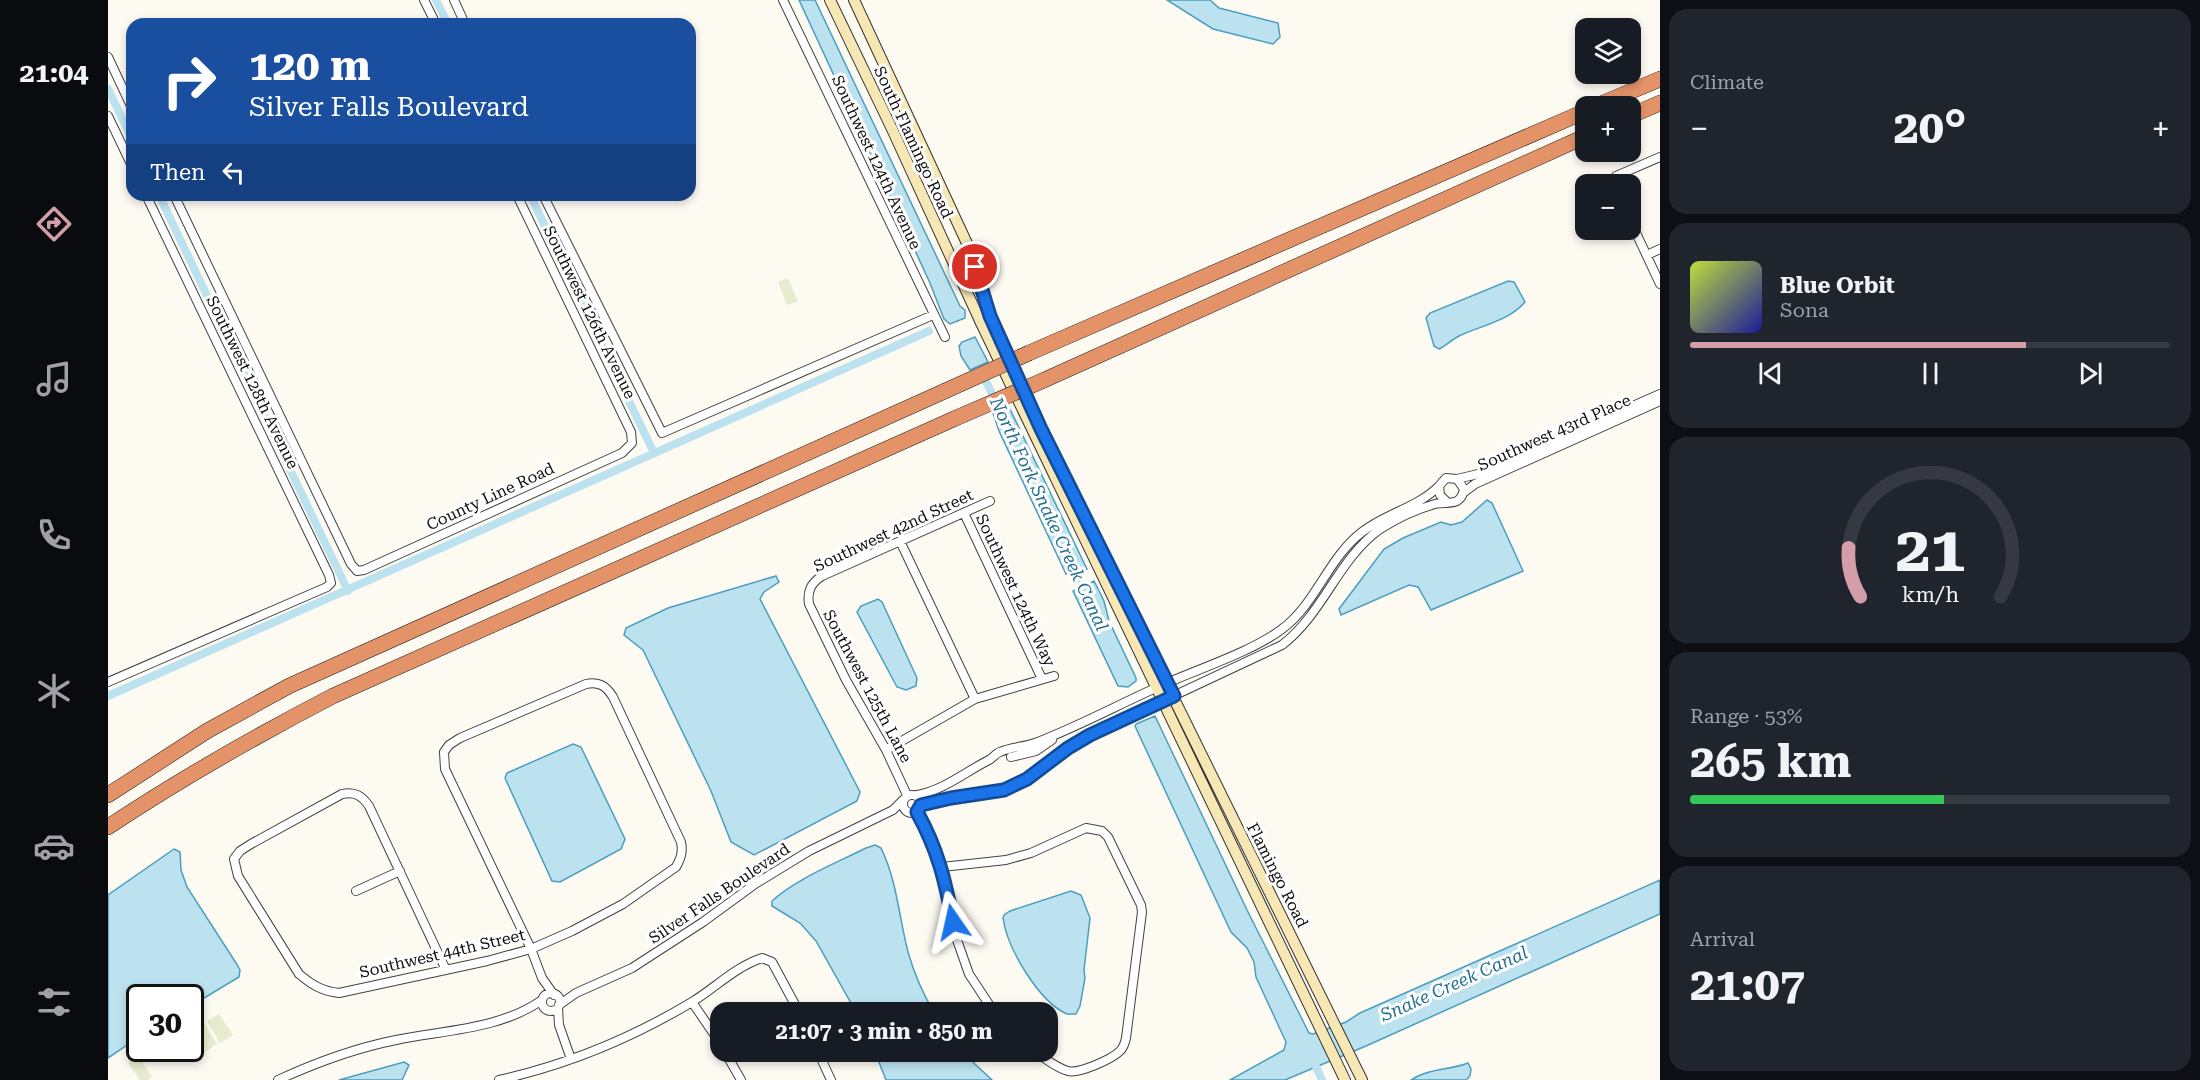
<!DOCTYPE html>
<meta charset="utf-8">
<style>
body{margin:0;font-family:"Roboto Serif",serif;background:#20242c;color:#f1f3f6;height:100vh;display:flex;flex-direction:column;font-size:22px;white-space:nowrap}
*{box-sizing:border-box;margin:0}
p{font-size:20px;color:#9ea1a6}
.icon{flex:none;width:33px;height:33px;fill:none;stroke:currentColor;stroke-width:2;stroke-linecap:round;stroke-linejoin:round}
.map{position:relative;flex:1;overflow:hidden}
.sheet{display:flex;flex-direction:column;gap:9px;padding:9px;background:#0d0f14;width:540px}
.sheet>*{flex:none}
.banner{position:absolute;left:18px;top:18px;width:570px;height:183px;border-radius:18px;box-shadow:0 3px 9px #0003;background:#1a4fa0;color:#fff;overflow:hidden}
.fabs{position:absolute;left:1467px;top:18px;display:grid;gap:12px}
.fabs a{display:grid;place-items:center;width:66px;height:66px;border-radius:12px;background:#171b24;box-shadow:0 3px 9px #0003;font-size:30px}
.speed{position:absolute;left:18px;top:984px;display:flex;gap:12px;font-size:30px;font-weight:700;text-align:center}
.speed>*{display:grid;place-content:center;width:78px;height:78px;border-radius:50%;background:#171b24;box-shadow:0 3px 9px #0003;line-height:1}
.speed .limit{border:3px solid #111;border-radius:9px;background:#fff;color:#111}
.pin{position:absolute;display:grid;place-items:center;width:51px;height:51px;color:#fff;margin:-26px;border:3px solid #fff;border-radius:50%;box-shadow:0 2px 6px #0007}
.me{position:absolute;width:66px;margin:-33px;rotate:349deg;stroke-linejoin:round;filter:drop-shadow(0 0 4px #0008)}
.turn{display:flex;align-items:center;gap:21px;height:126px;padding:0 24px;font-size:27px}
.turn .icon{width:78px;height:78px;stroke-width:2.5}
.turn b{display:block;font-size:42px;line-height:51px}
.then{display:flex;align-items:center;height:57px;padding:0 24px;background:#0003;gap:12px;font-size:22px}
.big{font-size:45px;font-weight:700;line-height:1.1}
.sheet .widget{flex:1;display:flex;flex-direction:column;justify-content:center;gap:9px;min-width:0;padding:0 21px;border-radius:18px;background:#20242c}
.sheet .dial{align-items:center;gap:0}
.dial svg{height:156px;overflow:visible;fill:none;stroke:#363941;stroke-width:7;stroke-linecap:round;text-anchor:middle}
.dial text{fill:#f1f3f6;stroke:none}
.song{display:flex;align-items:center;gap:18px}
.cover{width:72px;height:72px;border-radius:9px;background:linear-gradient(135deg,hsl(70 70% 55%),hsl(240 70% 35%))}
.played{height:6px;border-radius:3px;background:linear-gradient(90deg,#d49ea9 70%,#363941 70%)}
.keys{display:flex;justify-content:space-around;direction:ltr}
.heat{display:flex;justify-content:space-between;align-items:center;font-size:33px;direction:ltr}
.charge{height:9px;border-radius:4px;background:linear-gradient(90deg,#34c759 53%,#363941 0)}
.trip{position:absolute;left:602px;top:1002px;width:348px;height:60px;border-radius:18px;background:#171b24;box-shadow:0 3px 9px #0003;font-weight:700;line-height:60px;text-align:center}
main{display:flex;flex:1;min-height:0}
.tabs{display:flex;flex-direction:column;width:108px;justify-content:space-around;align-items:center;background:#090b0e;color:#9ea1a6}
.tabs .icon{width:42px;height:42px}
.tabs .selected{color:#d49ea9}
.tabs b{font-size:27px;color:#f1f3f6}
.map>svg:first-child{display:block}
</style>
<main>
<nav class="tabs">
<b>21:04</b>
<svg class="icon selected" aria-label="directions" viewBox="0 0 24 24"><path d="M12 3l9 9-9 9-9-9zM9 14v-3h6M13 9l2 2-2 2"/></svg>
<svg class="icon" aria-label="music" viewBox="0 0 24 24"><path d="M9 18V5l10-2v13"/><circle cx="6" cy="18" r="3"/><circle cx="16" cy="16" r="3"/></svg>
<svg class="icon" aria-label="phone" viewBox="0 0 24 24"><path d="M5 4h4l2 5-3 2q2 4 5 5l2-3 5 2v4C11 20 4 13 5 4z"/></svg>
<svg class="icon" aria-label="climate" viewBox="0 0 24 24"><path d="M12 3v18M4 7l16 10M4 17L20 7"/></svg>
<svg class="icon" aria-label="car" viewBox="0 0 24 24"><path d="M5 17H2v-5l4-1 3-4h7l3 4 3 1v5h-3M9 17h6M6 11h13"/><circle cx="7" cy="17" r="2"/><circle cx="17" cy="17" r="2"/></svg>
<svg class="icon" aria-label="filters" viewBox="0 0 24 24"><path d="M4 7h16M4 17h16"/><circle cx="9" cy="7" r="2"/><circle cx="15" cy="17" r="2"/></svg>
</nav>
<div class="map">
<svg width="1552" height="1080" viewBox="0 0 1552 1080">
<rect width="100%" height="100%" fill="#fdfaf2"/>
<path fill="#e6edcf" d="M 680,278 L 690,301 L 679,305 L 670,282 Z
M 111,1014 L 125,1035 L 112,1043 L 99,1021 Z
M 96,1023 L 109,1044 L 97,1052 L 84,1030 Z
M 30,1056 L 44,1077 L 39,1080 L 32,1080 L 20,1063 Z"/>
<path fill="#bce2f0" stroke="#4b9ebf" stroke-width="1.5" d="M 691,0 L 707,0 L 852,306 L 857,310 L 857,318 L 842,324 L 836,319 L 822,283 Z
M 1059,0 L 1102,0 L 1111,8 L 1170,23 L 1172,37 L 1165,44 L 1105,29 Z
M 1400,281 L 1406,282 L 1417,302 C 1401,321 1372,326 1351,336 C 1343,340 1338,346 1331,349 L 1326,346 L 1318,318 L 1322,313 Z
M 867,337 L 880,362 L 862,370 L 853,356 L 851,346 L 854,342 Z
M 901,407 L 979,569 L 964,575 L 962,572 L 958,574 L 891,431 L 885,413 Z
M 1379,500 L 1384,503 L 1415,571 L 1323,610 L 1310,587 L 1301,585 L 1233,615 L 1231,609 L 1276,549 L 1295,538 L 1333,522 L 1343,525 L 1354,522 Z
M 668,576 L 671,582 L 656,592 L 652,599 L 752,792 L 749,801 L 646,855 L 623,842 L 603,791 L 535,650 L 516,635 L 518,628 L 560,608 Z
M 986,581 L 996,601 L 1001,621 L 1028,678 L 1028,681 L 1020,687 L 1010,686 L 965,591 Z
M 770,599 L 774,602 L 809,678 L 808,686 L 798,690 L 789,687 L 749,612 L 753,606 Z
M 1047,716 L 1139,910 L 1201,1033 L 1205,1034 L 1238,1022 L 1252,1013 L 1552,880 L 1552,914 L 1258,1046 L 1177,1080 L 1122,1080 L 1176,1050 L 1178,1042 L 1148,977 L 1146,962 L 1139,948 L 1123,932 L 1027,726 L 1028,724 Z
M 465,744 L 473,747 L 517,839 L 513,849 L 452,882 L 444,881 L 397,778 L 399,773 Z
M 767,845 L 773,848 C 789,881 791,917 800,952 C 806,973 815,994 826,1012 L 748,1012 L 708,941 L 692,923 L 664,906 L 664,901 C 688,879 728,863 758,848 Z
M 66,849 L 72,852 L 73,870 L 79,887 L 128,963 L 132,970 L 131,977 L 83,1006 L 82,998 L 32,998 L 31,1024 L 24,1032 L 19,1045 L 0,1058 L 0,895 Z
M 963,891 L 973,895 L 982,918 L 976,970 L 977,978 L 972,1006 L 968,1014 L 959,1014 C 931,1002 899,948 895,918 L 896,915 L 902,911 Z
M 767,1052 L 854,1052 L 884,1080 L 778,1080 Z
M 296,1062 L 301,1065 L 294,1080 L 231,1080 Z
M 1360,1063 L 1363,1069 L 1362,1076 L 1358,1080 L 1303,1080 C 1319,1069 1342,1070 1360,1063 Z"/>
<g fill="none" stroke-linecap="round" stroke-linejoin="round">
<path stroke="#bce2f0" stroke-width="8" d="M 328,0 L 340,24
M 0,89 L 24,139
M 51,195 L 240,591
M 422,195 L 546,453
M 873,371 L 895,417
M 964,564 L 978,594
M 0,696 L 821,331
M 1204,1058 L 1214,1080"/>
<g stroke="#424242" stroke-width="10">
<path id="minor" d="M 316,0 L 328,24
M 346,0 L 357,24
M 675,0 L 837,337
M 0,57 L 24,108
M 0,116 L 24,166
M 1507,184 L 1506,179 L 1508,176 L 1552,157
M 66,195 L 243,564 L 249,571 L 256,570 L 514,453 L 524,443 L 523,432 L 409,195
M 435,195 L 554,433 L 825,315
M 1522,220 L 1552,284
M 1539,255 L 1552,249
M 1349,479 L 1370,474 L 1552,394
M 1355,493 L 1367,484 L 1552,401
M 856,513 L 934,679
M 792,541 L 867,699
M 0,682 L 219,587 L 223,583 L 221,575 L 38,195
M 778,750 L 867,699 L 946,676
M 903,757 L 928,751 L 944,740
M795 804a9 9 0 1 1 18 0a9 9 0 1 1-18 0Z
M 799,795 L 778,750 L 738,680 L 701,604 C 699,591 703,583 714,576 L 882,501
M 809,795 C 836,790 857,772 881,760 C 885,758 888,753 892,752 C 903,747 916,747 927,743 C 972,726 1015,702 1059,683 C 1093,668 1145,651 1174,629 C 1208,604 1220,558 1254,532 C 1278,513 1309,508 1331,486
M 813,805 L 843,798 L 896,790 L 919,779 L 960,748 L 982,735 L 1174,645 C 1215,614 1230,559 1272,529 C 1288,519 1309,509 1327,504 C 1334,502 1343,504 1349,501 C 1354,498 1355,494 1356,489 L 1349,479 L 1338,478 L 1331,486 L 1332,495 L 1338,501
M 809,812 L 819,831 L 834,867 L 849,940 L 861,974 L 886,1012
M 834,867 L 898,860 L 923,853 L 978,828 L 994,831 L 1000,837 L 1033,905 L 1034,912 L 1018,1038 C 1017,1043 1016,1047 1012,1051 C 1004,1059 971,1074 960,1071 C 948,1068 937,1058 927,1052
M 248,891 L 292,871
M 338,970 L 261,806 C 254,796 247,791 234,794 L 143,844 L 132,851 L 126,859 L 130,876 L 191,974 C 204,985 214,991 231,993 L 379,961 L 423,949 L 464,931 L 515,904 L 568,867 C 573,858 575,852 573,842 L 505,697 C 498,686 491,681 478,684 L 352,738 L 341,745 L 336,752 L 337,769 L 423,949 L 434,978 L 446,995
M434 1002a9 9 0 1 1 18 0a9 9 0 1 1-18 0Z
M 584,1002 L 612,1043
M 451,1005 L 468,993 L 524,968 L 595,922 L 647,884 L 701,851 L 785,810 L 795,800
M 450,1008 L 451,1025 L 463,1059
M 617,1052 L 633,1080
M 710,1052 L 723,1080
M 170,1080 C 207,1063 248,1048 288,1040 C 337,1030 393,1029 434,1000
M 391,1080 C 458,1065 524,1038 584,1002 C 607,988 627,967 654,958 L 664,962 L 691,1012"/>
</g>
<g stroke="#313131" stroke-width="12">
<path id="secondary" d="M 722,0 L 784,129 L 873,323 L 1237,1080
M 746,0 L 863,252 L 870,282 L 882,316 L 933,429 L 1254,1080"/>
</g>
<g stroke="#202020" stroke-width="16">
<path id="motorway" d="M 1488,106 L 1552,79
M 1522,116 L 1552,103
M 921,353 L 1478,111
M 934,381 L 1478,136
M 0,795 L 99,731 L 181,686 L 837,391
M 0,827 C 74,778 146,737 225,696 L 848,418"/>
</g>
<use href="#minor" stroke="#fff" stroke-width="8"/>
<use href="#secondary" stroke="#f6e7b4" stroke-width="10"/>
<use href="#motorway" stroke="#e49369" stroke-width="15"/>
<g stroke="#202020" stroke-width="16" stroke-linecap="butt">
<path id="motorway-bridge" d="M 837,391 L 921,353
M 848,418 L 934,381"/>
</g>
<use href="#motorway-bridge" stroke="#e49369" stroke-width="15"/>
</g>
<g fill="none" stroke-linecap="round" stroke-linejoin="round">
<g stroke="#114b97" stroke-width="15">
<path id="route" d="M 845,922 C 837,880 830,850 809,812 L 813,805 L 843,798 L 896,790 L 919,779 L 960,748 L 982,735 L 1066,696 L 933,429 L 882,316 L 867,267"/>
</g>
<use href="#route" stroke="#1a73e8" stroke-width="10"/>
</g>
<g text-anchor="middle" stroke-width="6" stroke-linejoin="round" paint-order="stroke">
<g font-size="16" fill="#0f0f0f" stroke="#fff">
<text transform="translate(806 142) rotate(65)" y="6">South Flamingo Road</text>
<text transform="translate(769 162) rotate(65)" y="6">Southwest 124th Avenue</text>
<text transform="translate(482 312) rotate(64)" y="6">Southwest 126th Avenue</text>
<text transform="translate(145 382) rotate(64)" y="6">Southwest 128th Avenue</text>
<text transform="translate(1446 432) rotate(-24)" y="6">Southwest 43rd Place</text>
<text transform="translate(382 496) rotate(-25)" y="6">County Line Road</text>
<text transform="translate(785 530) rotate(-25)" y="6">Southwest 42nd Street</text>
<text transform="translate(908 590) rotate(65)" y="6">Southwest 124th Way</text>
<text transform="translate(760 686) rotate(62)" y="6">Southwest 125th Lane</text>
<text transform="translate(1170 875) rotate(63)" y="6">Flamingo Road</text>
<text transform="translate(611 893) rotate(-34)" y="6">Silver Falls Boulevard</text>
<text transform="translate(334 953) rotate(-13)" y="6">Southwest 44th Street</text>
</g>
<g font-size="18" font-style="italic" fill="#257093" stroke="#fff">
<text transform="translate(941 514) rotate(65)" y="6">North Fork Snake Creek Canal</text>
<text transform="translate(1346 984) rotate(-24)" y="6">Snake Creek Canal</text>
</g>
</g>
</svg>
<div class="fabs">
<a><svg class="icon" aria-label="layers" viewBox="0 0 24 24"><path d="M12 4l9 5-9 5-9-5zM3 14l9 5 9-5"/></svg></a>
<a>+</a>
<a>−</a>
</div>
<div class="speed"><div class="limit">30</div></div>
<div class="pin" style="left:867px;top:267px;background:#d93025"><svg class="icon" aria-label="arrive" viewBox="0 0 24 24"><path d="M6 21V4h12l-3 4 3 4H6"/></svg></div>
<svg class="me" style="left:845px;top:922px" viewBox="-20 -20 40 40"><path d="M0-17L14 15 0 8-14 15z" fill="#1a73e8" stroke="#fff" stroke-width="4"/></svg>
<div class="trip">21:07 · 3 min · 850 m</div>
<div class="banner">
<div class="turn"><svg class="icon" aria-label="right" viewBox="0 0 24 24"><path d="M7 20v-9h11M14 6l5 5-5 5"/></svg><div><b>120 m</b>Silver Falls Boulevard</div></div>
<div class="then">Then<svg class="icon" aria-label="left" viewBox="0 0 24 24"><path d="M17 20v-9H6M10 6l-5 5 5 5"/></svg></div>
</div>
</div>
<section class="sheet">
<div class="widget"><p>Climate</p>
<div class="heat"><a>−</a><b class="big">20°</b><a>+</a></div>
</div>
<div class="widget">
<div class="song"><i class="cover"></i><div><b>Blue Orbit</b><p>Sona</p></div></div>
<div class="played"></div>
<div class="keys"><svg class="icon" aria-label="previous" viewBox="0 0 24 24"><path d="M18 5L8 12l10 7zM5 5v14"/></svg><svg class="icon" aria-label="pause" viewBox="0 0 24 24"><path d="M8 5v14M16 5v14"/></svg><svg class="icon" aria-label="next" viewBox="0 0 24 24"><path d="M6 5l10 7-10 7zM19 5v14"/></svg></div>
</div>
<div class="widget dial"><svg viewBox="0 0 100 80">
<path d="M14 69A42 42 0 1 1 86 69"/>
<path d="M14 69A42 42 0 0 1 8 44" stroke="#d49ea9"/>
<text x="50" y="56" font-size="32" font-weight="700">21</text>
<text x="50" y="72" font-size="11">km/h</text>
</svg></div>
<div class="widget"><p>Range · 53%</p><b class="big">265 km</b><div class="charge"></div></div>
<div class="widget"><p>Arrival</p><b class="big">21:07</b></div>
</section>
</main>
